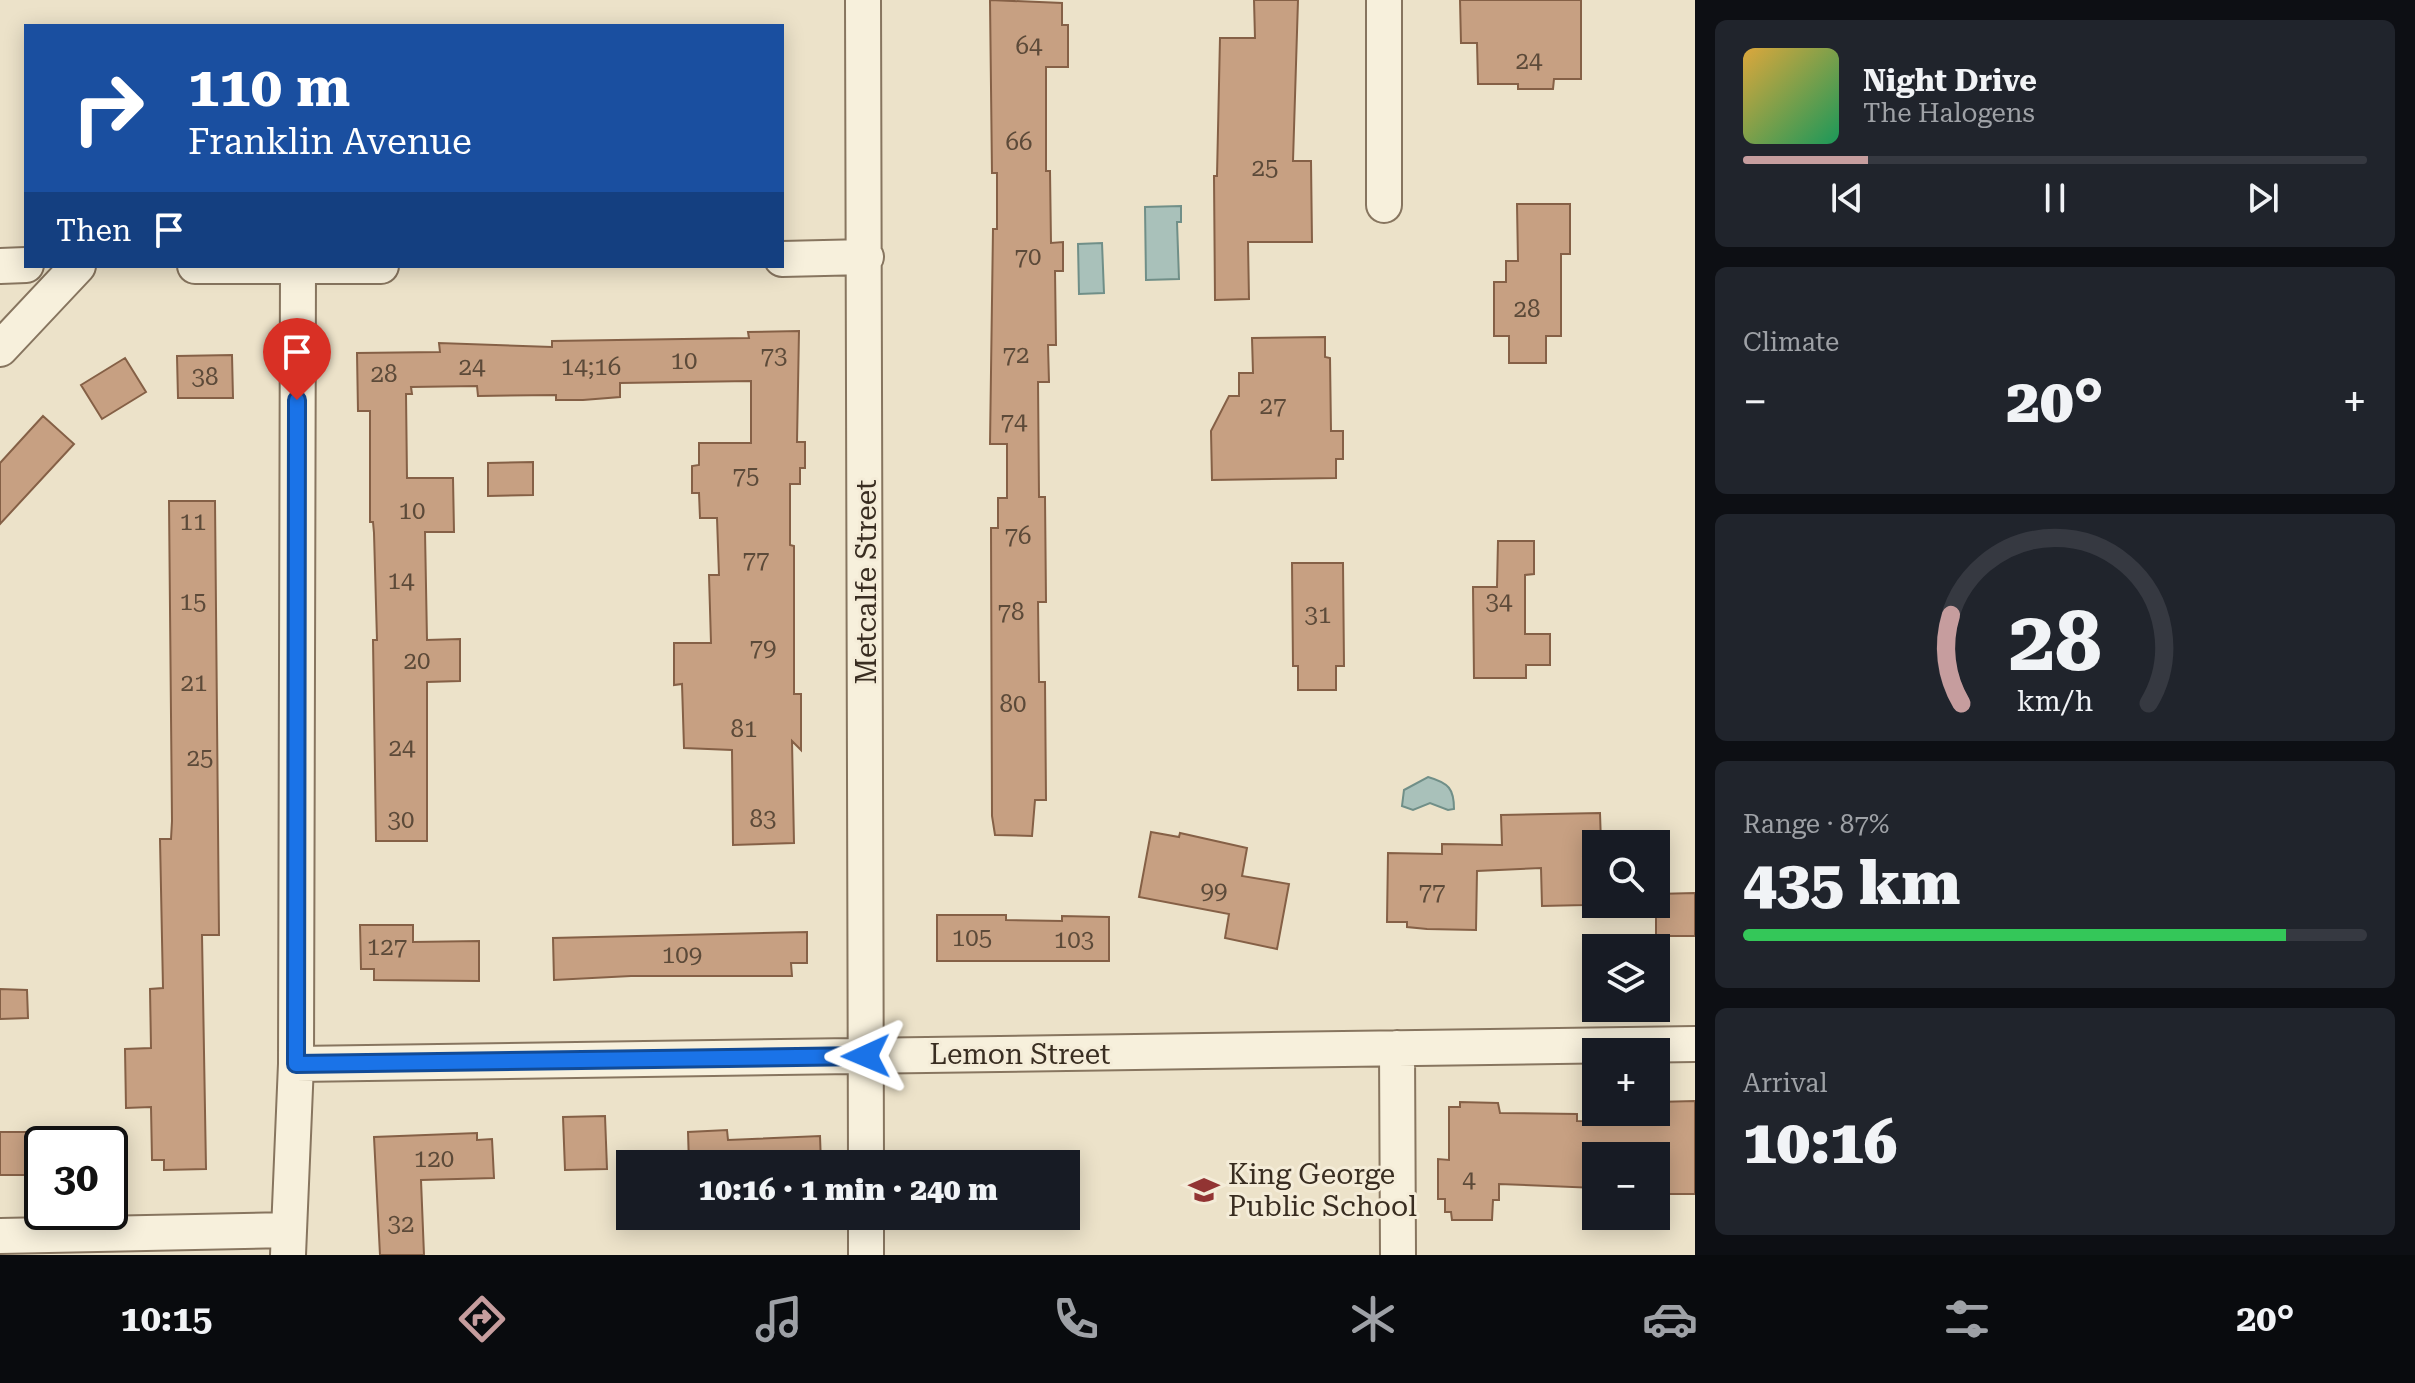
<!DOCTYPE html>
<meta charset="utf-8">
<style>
body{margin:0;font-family:"Roboto Serif",serif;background:#20242c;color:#f1f3f6;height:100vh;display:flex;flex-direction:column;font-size:30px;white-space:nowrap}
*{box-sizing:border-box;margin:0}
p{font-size:26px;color:#9ea1a6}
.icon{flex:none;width:44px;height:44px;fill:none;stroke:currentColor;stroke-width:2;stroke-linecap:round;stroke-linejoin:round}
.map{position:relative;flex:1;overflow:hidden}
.sheet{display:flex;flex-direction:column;gap:20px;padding:20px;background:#0d0f14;width:720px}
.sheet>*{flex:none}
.top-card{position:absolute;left:24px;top:24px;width:760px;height:244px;border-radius:0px;box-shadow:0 4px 20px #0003;background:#1a4fa0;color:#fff;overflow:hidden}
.tools{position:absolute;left:1582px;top:830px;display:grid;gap:16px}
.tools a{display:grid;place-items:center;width:88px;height:88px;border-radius:0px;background:#171b24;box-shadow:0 4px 20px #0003;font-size:40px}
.speed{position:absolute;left:24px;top:1126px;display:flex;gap:16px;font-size:40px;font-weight:700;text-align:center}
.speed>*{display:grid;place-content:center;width:104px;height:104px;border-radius:50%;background:#171b24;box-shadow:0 4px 20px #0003;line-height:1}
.speed .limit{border:4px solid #111;border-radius:12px;background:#fff;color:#111}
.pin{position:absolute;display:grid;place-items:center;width:68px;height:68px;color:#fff;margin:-82px -34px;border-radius:50% 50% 50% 0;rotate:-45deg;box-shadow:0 0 8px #0007}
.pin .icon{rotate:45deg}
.me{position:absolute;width:88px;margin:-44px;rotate:269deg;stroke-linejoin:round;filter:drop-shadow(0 0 6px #0008)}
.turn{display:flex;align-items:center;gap:28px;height:168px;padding:0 32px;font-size:36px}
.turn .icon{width:104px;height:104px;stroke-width:2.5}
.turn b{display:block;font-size:56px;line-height:68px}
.then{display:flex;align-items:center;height:76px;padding:0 32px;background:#0003;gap:16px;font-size:30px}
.big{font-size:60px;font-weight:800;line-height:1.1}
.sheet .card{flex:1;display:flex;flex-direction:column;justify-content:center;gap:12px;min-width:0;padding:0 28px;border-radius:12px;background:#20242c}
.sheet .dial{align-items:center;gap:0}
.dial svg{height:208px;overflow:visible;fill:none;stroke:#363941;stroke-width:7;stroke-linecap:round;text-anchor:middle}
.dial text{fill:#f1f3f6;stroke:none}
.song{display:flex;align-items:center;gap:24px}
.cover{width:96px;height:96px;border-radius:12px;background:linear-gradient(135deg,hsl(40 70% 55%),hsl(150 70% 35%))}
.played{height:8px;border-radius:4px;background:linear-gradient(90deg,#c69d9e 20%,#363941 20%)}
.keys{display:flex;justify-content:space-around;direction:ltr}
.heat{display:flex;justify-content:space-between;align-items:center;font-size:44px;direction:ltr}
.charge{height:12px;border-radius:6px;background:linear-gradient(90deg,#34c759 87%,#363941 0)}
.trip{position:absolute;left:616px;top:1150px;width:464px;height:80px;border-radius:0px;background:#171b24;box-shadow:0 4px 20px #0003;font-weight:800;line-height:80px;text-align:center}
.tab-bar{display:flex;height:128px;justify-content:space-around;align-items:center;background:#090b0e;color:#9ea1a6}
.tab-bar .icon{width:56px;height:56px}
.tab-bar .selected{color:#c69d9e}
.tab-bar b{font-size:36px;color:#f1f3f6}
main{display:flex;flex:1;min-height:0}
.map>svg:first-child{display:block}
</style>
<main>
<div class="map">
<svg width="1695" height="1255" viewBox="0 0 1695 1255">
<rect width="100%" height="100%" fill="#ece2c9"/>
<path fill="#a9c1ba" stroke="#708f88" stroke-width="2" d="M 1181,206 L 1181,222 L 1177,222 L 1179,279 L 1146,280 L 1145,207 Z
M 1102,243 L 1104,293 L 1079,294 L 1078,244 Z
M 1428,777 C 1449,783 1454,789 1454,809 L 1448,810 L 1430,803 L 1413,810 L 1402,806 L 1404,790 Z"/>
<path fill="#c7a082" stroke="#856046" stroke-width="2" d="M 990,0 L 1062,3 L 1062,25 L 1068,25 L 1068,67 L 1046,67 L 1046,171 L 1050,171 L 1051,243 L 1063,242 L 1063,271 L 1055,271 L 1056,345 L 1048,345 L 1049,382 L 1038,382 L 1039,497 L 1045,497 L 1046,602 L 1038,602 L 1039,682 L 1045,682 L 1046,800 L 1035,800 L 1032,836 L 995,835 L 992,816 L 991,528 L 998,528 L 998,498 L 1007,498 L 1007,444 L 990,444 L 993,229 L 997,229 L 997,173 L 992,173 Z
M 1254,0 L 1298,0 L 1293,161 L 1311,161 L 1312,242 L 1248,242 L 1249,299 L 1215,300 L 1214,176 L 1217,176 L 1220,38 L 1255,38 Z
M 1460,0 L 1581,0 L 1581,79 L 1554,79 L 1553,89 L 1518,89 L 1518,84 L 1478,84 L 1477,43 L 1461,43 Z
M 1517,204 L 1570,204 L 1570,254 L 1561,254 L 1561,336 L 1546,336 L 1546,363 L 1509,363 L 1509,336 L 1494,336 L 1494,282 L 1506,282 L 1506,261 L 1518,261 Z
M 799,331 L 797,442 L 805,442 L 805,468 L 800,468 L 800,484 L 790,484 L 790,545 L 794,546 L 794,694 L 801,694 L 801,750 L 792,741 L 794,843 L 733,845 L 732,750 L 684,748 L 682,684 L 674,685 L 674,643 L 711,643 L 709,575 L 719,575 L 717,518 L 700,518 L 699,493 L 692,493 L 692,466 L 699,465 L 699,443 L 751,443 L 751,381 L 620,383 L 620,397 L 583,400 L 556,400 L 556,395 L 478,396 L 477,386 L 411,387 L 412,394 L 406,394 L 407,478 L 453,478 L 454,532 L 425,532 L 427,640 L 460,639 L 460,681 L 427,682 L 427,841 L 376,841 L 373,640 L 377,640 L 374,533 L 373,522 L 370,522 L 370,411 L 358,411 L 357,353 L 440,352 L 439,343 L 552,347 L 552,341 L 749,338 L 748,332 Z
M 1325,337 L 1325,357 L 1330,358 L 1331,431 L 1343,431 L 1343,459 L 1336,459 L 1336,478 L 1212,480 L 1211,431 L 1229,396 L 1239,396 L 1239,373 L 1253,373 L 1252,338 Z
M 232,355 L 233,398 L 178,398 L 177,356 Z
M 125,358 L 146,392 L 102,419 L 81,385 Z
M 43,416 L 74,444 L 0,524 L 0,463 Z
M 533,462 L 533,495 L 488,496 L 488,463 Z
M 169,501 L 215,501 L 219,935 L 202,935 L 206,1169 L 164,1170 L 164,1160 L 152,1160 L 151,1107 L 126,1108 L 125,1049 L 151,1048 L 150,989 L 163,988 L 160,839 L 171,839 L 172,821 Z
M 1498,541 L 1534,541 L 1534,574 L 1525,575 L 1525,634 L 1550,634 L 1550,665 L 1526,665 L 1526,678 L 1474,678 L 1473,587 L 1497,587 Z
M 1292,563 L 1343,563 L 1344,666 L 1336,666 L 1336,690 L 1298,690 L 1298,666 L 1293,666 Z
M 1600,813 L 1601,843 L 1592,843 L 1592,857 L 1583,857 L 1585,905 L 1542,906 L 1541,868 L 1477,871 L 1476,930 L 1427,929 L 1407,927 L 1407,922 L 1387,922 L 1388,853 L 1442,854 L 1442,844 L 1502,845 L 1501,815 Z
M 1151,832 L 1179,837 L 1180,833 L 1247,848 L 1242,876 L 1289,884 L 1277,949 L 1225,938 L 1229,914 L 1139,897 Z
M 1695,893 L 1695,936 L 1656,936 L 1656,894 Z
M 937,915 L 1006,915 L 1006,920 L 1062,921 L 1062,916 L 1109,917 L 1109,961 L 937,961 Z
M 360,925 L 413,925 L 413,942 L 479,941 L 479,981 L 374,980 L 374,969 L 361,969 Z
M 807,932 L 807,963 L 791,963 L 792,976 L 631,976 L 554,980 L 553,938 Z
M 0,989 L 27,990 L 28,1018 L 0,1019 Z
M 1695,1101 L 1695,1194 L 1657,1194 L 1656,1156 L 1596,1156 L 1596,1188 L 1499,1184 L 1499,1200 L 1493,1200 L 1492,1220 L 1452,1220 L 1451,1212 L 1445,1212 L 1445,1199 L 1438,1199 L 1438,1159 L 1449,1160 L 1449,1107 L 1460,1107 L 1460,1102 L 1498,1103 L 1500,1113 L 1577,1114 L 1577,1121 L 1655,1122 L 1656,1102 Z
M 605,1116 L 607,1169 L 565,1170 L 563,1117 Z
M 727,1130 L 728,1140 L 820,1136 L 821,1164 L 689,1164 L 688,1132 Z
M 0,1132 L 31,1132 L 31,1175 L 0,1175 Z
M 477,1133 L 477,1140 L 492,1139 L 494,1178 L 421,1180 L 424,1255 L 380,1255 L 374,1137 Z"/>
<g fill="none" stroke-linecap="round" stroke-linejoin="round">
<g stroke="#87755f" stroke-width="38">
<path id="minor" d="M 863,0 L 866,1164
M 1384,205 L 1384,0
M 782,259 L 866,257
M 0,266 L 26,265
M 195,266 L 381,266
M 0,349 L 78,266
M 1397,1048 L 1398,1255
M 296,1064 L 1695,1044
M 866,1216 L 866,1255
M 0,1236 L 289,1230
M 288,1255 L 296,1064 L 298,267"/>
</g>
<use href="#minor" stroke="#f7f0dc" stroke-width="34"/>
</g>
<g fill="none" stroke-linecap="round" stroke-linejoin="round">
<g stroke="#114b97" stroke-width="20">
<path id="route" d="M 297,400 L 296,1064 L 866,1056"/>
</g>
<use href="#route" stroke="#1a73e8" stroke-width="14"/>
</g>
<defs>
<g id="school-bare" transform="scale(2.4)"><path d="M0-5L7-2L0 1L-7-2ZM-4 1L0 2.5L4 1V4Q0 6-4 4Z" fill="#923433" stroke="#f4ecd8" stroke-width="2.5" paint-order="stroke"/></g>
</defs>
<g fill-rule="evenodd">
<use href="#school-bare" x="1204" y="1190"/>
</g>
<g text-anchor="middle" stroke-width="6" stroke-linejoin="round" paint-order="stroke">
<g font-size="24" fill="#5c4a39">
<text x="1029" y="54">64</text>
<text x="1529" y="69">24</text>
<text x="1019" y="150">66</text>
<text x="1265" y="176">25</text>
<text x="1028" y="265">70</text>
<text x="1527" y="317">28</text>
<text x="1016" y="363">72</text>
<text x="774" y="364">73</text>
<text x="684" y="369">10</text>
<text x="472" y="375">24</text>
<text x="591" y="375">14;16</text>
<text x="384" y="382">28</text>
<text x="205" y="385">38</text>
<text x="1273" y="414">27</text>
<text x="1014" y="430">74</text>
<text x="746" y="484">75</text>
<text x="412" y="519">10</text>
<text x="193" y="530">11</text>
<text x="1018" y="544">76</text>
<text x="756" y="568">77</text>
<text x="401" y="589">14</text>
<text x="193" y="610">15</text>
<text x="1499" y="610">34</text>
<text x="1011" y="620">78</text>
<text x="1318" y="623">31</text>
<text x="763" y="656">79</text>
<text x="417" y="669">20</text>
<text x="194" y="691">21</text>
<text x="1013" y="712">80</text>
<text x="744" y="737">81</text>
<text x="402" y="756">24</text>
<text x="200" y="766">25</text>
<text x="763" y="827">83</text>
<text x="401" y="828">30</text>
<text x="1214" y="899">99</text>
<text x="1432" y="900">77</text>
<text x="972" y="946">105</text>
<text x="1074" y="948">103</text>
<text x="387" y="955">127</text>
<text x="682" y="963">109</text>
<text x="434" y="1167">120</text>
<text x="1469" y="1188">4</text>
<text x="401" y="1232">32</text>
</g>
<g font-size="28" fill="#392d21" stroke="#f4ecd8">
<text transform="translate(866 582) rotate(-90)" y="10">Metcalfe Street</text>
<text x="1020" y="1064">Lemon Street</text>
</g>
<g font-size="28" fill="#392d21" stroke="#f4ecd8" text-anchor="start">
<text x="1228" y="1184">King George<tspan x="1228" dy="32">Public School</tspan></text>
</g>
</g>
</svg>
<div class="tools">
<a><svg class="icon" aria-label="search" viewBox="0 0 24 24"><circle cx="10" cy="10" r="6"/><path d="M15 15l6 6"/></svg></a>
<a><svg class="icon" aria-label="layers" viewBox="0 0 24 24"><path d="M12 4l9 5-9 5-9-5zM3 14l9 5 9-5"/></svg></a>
<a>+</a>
<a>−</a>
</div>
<div class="speed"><div class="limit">30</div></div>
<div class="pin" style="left:297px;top:400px;background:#d93025"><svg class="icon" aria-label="arrive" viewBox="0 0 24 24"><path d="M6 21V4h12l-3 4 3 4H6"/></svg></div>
<svg class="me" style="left:866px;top:1056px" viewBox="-20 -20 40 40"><path d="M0-17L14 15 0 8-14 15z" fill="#1a73e8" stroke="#fff" stroke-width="4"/></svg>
<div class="trip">10:16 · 1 min · 240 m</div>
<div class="top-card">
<div class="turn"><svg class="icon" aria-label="right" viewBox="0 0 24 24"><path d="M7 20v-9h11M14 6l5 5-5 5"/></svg><div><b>110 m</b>Franklin Avenue</div></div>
<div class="then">Then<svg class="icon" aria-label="arrive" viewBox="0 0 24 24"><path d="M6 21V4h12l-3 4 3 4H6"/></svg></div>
</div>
</div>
<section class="sheet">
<div class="card">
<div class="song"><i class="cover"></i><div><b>Night Drive</b><p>The Halogens</p></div></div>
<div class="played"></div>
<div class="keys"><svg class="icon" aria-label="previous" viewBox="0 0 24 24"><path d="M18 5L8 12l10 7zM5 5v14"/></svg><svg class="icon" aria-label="pause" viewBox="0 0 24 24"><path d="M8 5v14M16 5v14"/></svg><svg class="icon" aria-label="next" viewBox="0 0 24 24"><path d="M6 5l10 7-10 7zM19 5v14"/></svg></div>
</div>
<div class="card"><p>Climate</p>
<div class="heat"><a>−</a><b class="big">20°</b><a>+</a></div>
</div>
<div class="card dial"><svg viewBox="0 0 100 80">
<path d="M14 69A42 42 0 1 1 86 69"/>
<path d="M14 69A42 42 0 0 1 10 35" stroke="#c69d9e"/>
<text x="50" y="56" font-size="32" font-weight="700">28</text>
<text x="50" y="72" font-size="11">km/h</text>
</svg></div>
<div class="card"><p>Range · 87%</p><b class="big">435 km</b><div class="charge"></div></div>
<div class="card"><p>Arrival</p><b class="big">10:16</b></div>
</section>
</main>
<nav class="tab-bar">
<b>10:15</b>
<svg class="icon selected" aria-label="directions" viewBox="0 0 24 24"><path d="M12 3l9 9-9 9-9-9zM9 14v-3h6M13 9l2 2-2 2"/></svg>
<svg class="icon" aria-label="music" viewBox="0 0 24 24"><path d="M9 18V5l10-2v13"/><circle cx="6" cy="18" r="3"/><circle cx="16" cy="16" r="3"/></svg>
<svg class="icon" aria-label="phone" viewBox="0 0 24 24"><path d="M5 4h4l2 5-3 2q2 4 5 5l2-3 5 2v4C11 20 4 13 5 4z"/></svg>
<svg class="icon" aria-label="climate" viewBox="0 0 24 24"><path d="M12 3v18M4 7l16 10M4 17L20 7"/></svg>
<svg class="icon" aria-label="car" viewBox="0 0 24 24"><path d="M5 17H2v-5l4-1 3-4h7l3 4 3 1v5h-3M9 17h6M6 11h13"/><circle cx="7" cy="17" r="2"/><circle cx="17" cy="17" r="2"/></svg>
<svg class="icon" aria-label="filters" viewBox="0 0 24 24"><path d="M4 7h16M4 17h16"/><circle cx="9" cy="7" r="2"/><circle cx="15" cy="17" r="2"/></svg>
<b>20°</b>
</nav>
